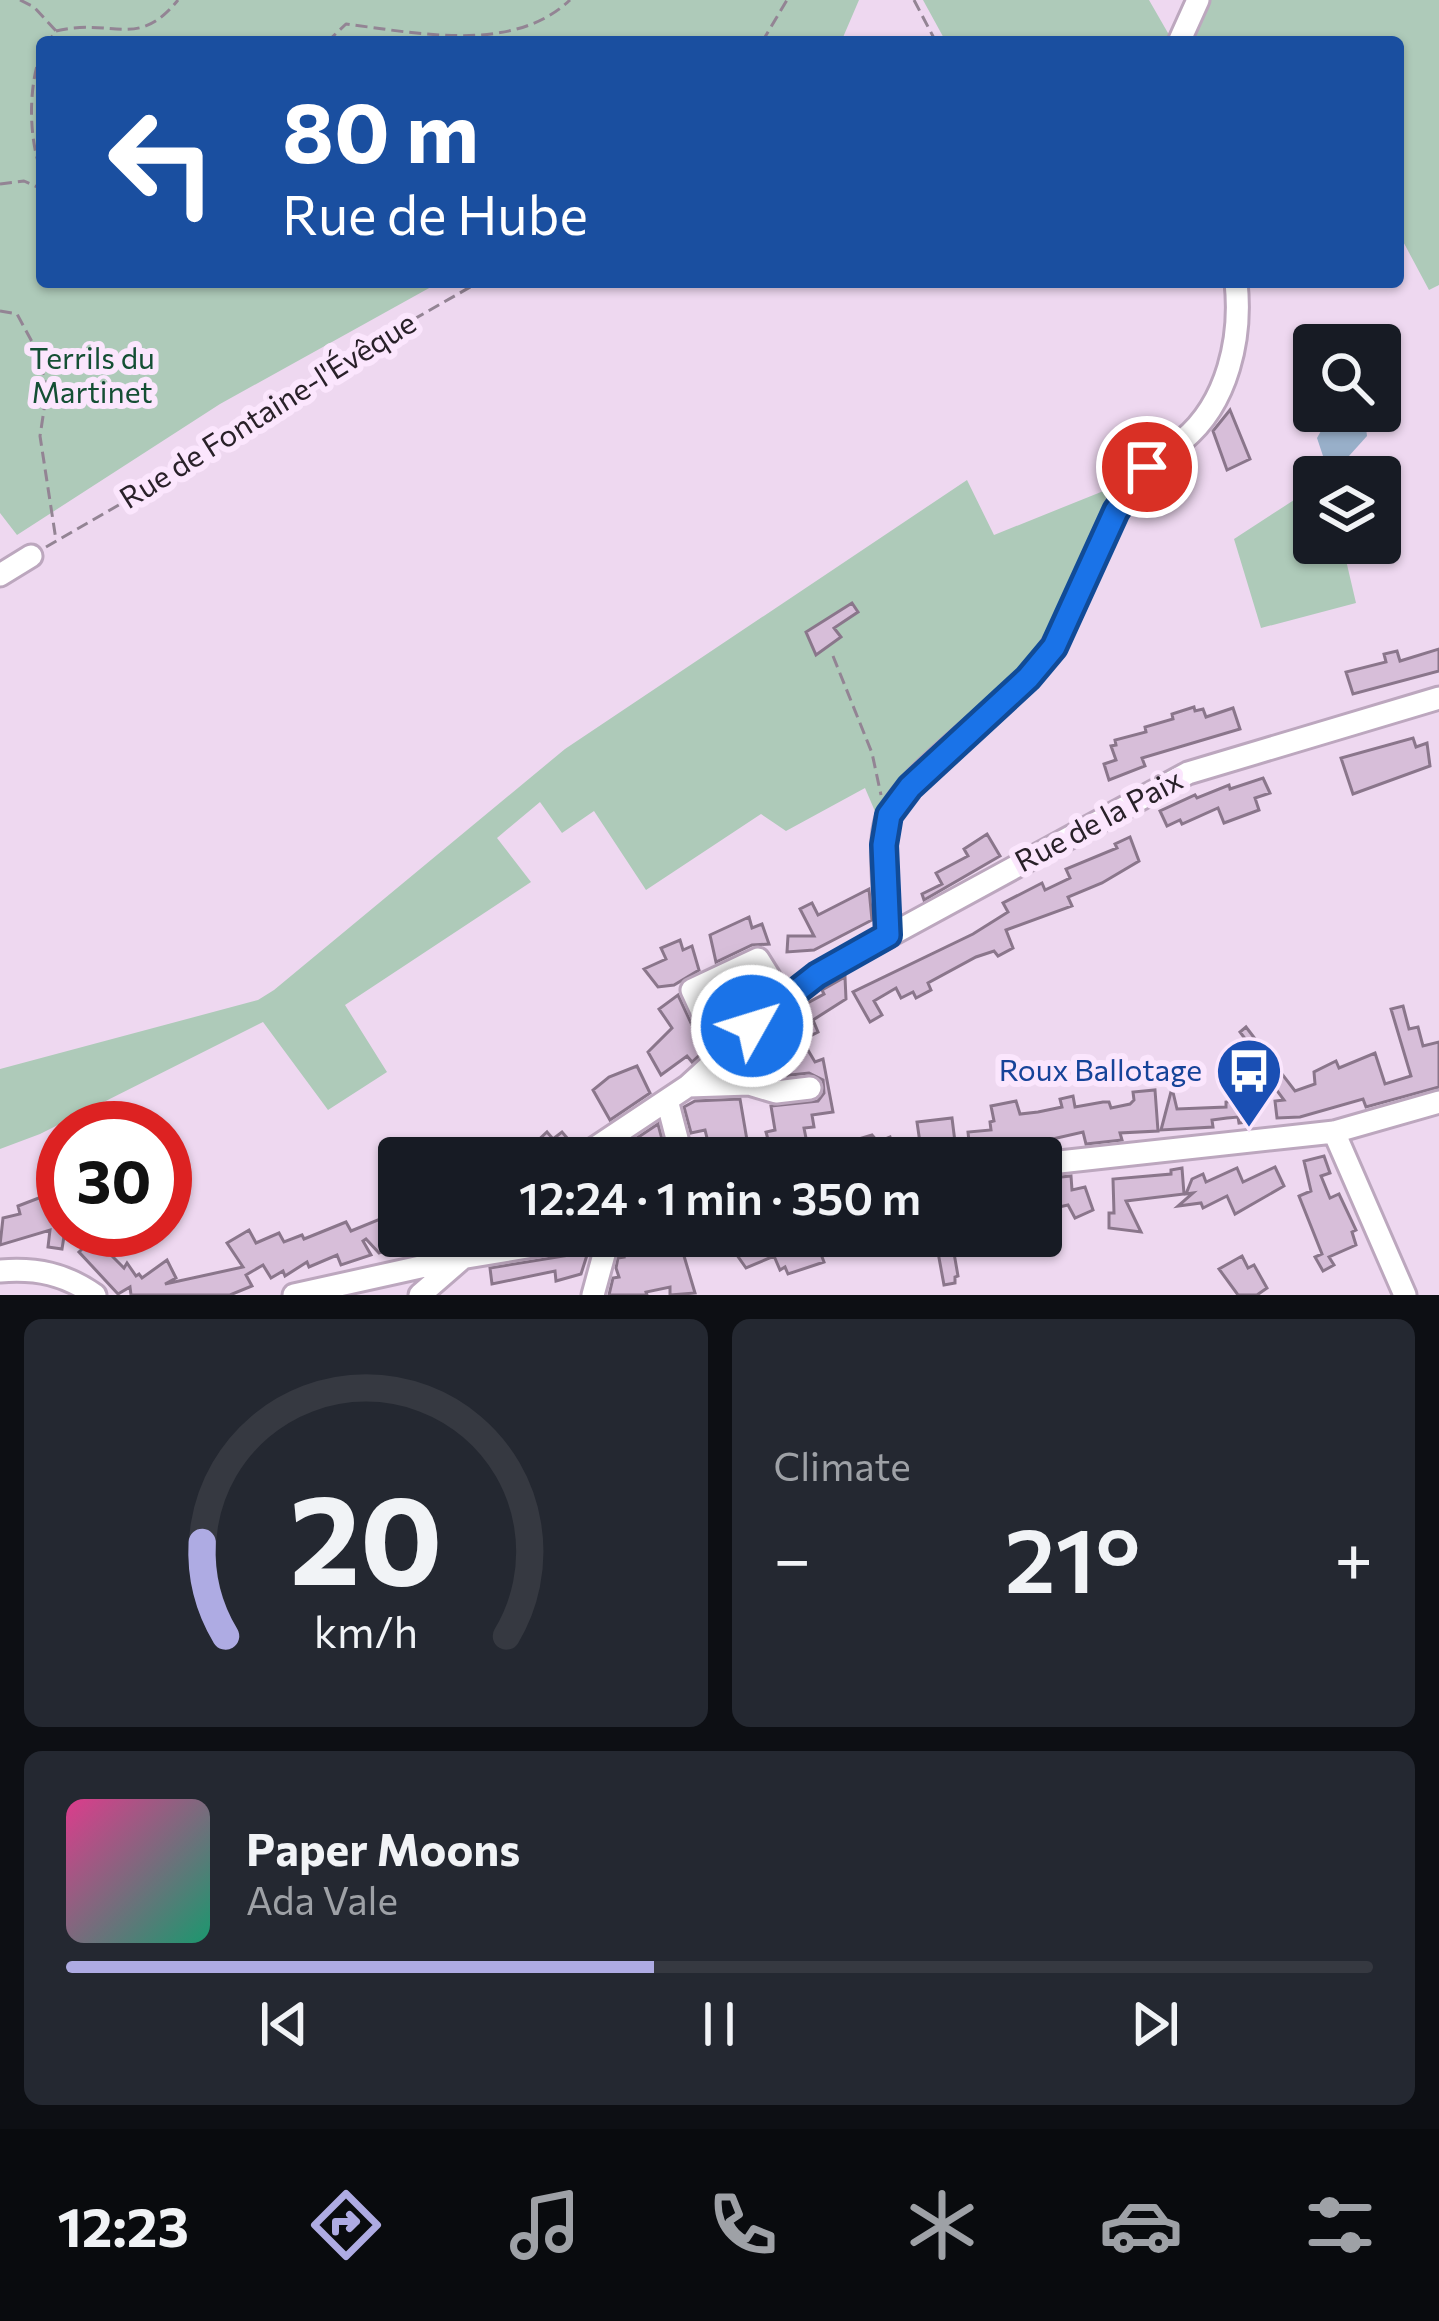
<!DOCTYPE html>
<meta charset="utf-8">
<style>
body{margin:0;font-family:Commissioner,sans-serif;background:#242831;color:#f1f3f6;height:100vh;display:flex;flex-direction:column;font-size:45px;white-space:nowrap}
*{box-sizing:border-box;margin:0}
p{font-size:39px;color:#9ea1a6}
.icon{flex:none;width:66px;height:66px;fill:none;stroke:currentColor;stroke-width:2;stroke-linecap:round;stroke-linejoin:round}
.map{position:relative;height:1295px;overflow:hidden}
.drawer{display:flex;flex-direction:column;gap:24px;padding:24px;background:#0d0f14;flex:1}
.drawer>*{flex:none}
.banner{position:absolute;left:36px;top:36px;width:1368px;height:252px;border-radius:12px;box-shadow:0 3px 9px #0004;background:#1a4fa0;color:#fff;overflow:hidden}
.controls{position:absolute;left:1293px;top:324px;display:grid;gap:24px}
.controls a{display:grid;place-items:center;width:108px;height:108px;border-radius:12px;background:#171b24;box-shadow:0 3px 9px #0004;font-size:60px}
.speed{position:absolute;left:36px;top:1101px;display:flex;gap:24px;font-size:60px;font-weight:700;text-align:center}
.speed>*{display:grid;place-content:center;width:156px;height:156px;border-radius:50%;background:#171b24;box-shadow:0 3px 9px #0004;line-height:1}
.speed .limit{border:18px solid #d22;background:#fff;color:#111}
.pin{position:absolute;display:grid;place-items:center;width:102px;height:102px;color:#fff;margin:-51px;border:6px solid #fff;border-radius:50%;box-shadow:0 3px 12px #0007}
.me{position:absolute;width:132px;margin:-66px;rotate:51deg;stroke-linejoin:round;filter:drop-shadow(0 0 9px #0008)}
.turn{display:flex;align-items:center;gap:42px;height:252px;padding:0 48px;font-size:54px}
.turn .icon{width:156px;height:156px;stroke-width:2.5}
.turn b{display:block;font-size:84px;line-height:102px}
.big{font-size:90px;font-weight:600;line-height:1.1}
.drawer .widget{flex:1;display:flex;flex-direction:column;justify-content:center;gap:18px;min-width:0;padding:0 42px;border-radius:18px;background:#242831}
.drawer .dial{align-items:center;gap:0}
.dial svg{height:312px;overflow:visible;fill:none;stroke:#363941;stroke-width:7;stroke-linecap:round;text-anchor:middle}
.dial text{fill:#f1f3f6;stroke:none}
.song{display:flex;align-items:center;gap:36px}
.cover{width:144px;height:144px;border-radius:18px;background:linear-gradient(135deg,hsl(330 70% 55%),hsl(160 70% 35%))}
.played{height:12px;border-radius:6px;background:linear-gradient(90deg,#aeabe3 45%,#363941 45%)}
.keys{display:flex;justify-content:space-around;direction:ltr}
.heat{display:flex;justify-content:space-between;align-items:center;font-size:66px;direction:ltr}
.drawer .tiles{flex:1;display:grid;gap:24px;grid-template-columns:1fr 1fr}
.widget:last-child{grid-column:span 2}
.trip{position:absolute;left:378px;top:1137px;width:684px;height:120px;border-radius:12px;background:#171b24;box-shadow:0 3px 9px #0004;font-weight:600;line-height:120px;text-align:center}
.tab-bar{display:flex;height:192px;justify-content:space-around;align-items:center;background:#090b0e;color:#9ea1a6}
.tab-bar .icon{width:84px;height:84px}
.tab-bar .active{color:#aeabe3}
.tab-bar b{font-size:54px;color:#f1f3f6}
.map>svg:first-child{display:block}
</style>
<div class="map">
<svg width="1439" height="1295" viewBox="0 0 1439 1295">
<rect width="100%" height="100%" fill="#eed8f0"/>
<path fill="#aecab9" d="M 0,0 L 859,0 L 841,42 L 42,42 L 42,282 L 440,282 L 220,404 L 17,535 L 0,513 Z
M 923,0 L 1149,0 L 1172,40 L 946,42 Z
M 1203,0 L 1439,0 L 1439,285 L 1429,290 L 1398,232 L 1398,42 L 1190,42 Z
M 967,480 L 994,535 L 1106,490 L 1115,487 L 1123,491 L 1046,652 L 880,823 L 865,788 L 786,831 L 761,814 L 646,890 L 594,811 L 562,833 L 540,802 L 497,838 L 531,882 L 345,1005 L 387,1072 L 328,1110 L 263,1022 L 40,1134 L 0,1149 L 0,1069 L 258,1000 L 274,990 L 565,749 Z
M 1314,487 L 1314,543 L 1342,543 L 1356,603 L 1261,628 L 1234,539 Z"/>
<path fill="#98afc9" d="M 1341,415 L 1365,420 L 1367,436 L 1349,456 L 1334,463 L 1323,456 L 1317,438 L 1326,422 Z"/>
<path fill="#d7bed9" stroke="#8a768b" stroke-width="3" d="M 1230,410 L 1250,459 L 1227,470 L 1213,431 Z
M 852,603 L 858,612 L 834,628 L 841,637 L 816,655 L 806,632 Z
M 1439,649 L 1439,671 L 1353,694 L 1346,672 L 1386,662 L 1384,654 L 1397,651 L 1400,661 Z
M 1194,707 L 1195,711 L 1203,709 L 1206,717 L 1233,708 L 1240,729 L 1142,758 L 1145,766 L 1109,780 L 1104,764 L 1116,760 L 1111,746 L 1116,745 L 1115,740 L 1146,732 L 1145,727 L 1173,719 L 1172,714 Z
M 1413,738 L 1416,747 L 1427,743 L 1430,766 L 1353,794 L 1341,758 Z
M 1263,778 L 1270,793 L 1255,798 L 1259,810 L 1224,823 L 1218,808 L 1182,824 L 1180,820 L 1167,826 L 1160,811 L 1195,795 L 1197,798 L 1229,785 L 1230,789 Z
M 987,834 L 1000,856 L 924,900 L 922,894 L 942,884 L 936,873 L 968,856 L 964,849 Z
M 1130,837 L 1139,861 L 1102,883 L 1068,897 L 1072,906 L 1006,930 L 1013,948 L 998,956 L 994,951 L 976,957 L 928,983 L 931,990 L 916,998 L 913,992 L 901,998 L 896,988 L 874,1001 L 882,1015 L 870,1022 L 853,992 L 973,934 L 1008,912 L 1003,903 L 1042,883 L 1045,890 L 1070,878 L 1066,869 L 1117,848 L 1115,844 Z
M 869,889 L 872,920 L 814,950 L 787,952 L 788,936 L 814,936 L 800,909 L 812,903 L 818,915 Z
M 749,917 L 752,928 L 762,924 L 769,944 L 752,945 L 716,962 L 710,935 Z
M 680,940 L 683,950 L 692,946 L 699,970 L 674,985 L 658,987 L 644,969 L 666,959 L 661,948 Z
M 845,977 L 846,999 L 813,1020 L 818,1032 L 802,1040 L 815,1062 L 823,1059 L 833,1112 L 812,1115 L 814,1127 L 804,1128 L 810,1158 L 773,1158 L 766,1132 L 775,1130 L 771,1106 L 818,1101 L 824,1093 L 823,1080 L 809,1073 L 781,1076 L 780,1070 L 767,1074 L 732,1070 L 746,1059 L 774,1053 L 769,1039 L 782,1033 L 780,1030 L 793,1021 L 789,1013 L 824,994 L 822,990 Z
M 734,991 L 742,1002 L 751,993 L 758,1000 L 727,1030 L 714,1001 L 720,996 L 724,1000 Z
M 678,995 L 704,1051 L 692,1062 L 687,1056 L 661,1075 L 648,1052 L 672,1028 L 659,1009 Z
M 1403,1006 L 1409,1029 L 1418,1027 L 1423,1046 L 1439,1042 L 1439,1087 L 1366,1107 L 1363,1099 L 1300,1117 L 1277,1118 L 1275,1101 L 1284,1100 L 1264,1073 L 1227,1084 L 1225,1072 L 1235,1070 L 1230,1054 L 1252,1048 L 1240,1032 L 1246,1027 L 1295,1091 L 1315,1084 L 1314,1072 L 1336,1061 L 1339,1068 L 1375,1053 L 1385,1084 L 1411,1076 L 1391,1009 Z
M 637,1066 L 650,1093 L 610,1120 L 593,1090 L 609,1077 Z
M 1172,1088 L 1177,1109 L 1226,1107 L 1226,1102 L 1250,1099 L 1254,1121 L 1239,1123 L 1238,1117 L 1227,1118 L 1212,1120 L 1213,1127 L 1161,1130 Z
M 1155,1090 L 1158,1131 L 1120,1133 L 1122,1140 L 1086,1144 L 1083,1132 L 1009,1149 L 970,1151 L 968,1132 L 991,1130 L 990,1122 L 994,1121 L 991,1106 L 1016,1101 L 1020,1114 L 1038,1112 L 1062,1107 L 1060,1099 L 1073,1096 L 1075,1107 L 1103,1102 L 1109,1102 L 1111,1108 L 1130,1104 L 1134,1100 L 1133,1092 Z
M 740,1099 L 747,1140 L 742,1141 L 742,1147 L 733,1149 L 730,1158 L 712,1158 L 705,1130 L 691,1133 L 684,1107 L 695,1101 Z
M 952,1118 L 955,1142 L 920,1143 L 917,1122 Z
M 658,1124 L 667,1158 L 607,1158 Z
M 547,1132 L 553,1139 L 562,1132 L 573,1145 L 559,1158 L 517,1158 L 512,1152 L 520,1145 L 534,1144 Z
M 872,1135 L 878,1142 L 890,1137 L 896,1158 L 857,1158 L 855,1140 Z
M 1324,1156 L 1330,1173 L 1321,1176 L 1330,1198 L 1339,1194 L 1356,1230 L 1352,1232 L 1356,1245 L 1329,1257 L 1334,1265 L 1323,1271 L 1315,1257 L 1322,1254 L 1299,1196 L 1311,1191 L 1304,1161 Z
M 1275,1167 L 1284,1186 L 1235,1214 L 1227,1196 L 1203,1208 L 1201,1203 L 1178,1206 L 1193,1193 L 1186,1194 L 1192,1179 L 1203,1174 L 1206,1182 L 1237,1168 L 1243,1182 Z
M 1182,1168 L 1184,1194 L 1126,1201 L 1141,1232 L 1109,1228 L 1109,1213 L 1114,1213 L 1113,1179 L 1171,1174 L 1171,1170 Z
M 1071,1176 L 1072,1190 L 1085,1187 L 1093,1210 L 1075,1218 L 1068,1205 L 1041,1211 L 1041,1179 Z
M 57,1191 L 63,1208 L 57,1228 L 65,1230 L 62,1249 L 48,1247 L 50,1230 L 0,1245 L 3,1218 L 20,1214 L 18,1206 Z
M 380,1219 L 388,1232 L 399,1226 L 399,1236 L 420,1236 L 379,1253 L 366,1239 L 363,1241 L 371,1255 L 341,1265 L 337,1255 L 309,1267 L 307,1262 L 285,1276 L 283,1271 L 271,1278 L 263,1265 L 246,1275 L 252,1286 L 230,1295 L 131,1295 L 130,1287 L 118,1294 L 79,1252 L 98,1234 L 114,1247 L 109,1253 L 124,1268 L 127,1263 L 136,1276 L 139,1274 L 142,1278 L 167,1260 L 176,1278 L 165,1284 L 243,1267 L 227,1243 L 249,1230 L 256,1243 L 279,1233 L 284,1242 L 302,1235 L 304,1239 L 346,1222 L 351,1231 Z
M 680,1236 L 814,1236 L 824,1262 L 788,1274 L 785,1267 L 780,1270 L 774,1256 L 746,1268 L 734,1251 L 724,1253 L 722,1247 L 684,1256 L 695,1293 L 670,1295 L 670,1287 L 646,1292 L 647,1295 L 609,1295 L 613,1278 L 619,1277 L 616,1268 L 618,1258 L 624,1257 L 622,1250 Z
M 935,1236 L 951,1236 L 958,1276 L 955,1277 L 955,1283 L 944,1285 Z
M 588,1252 L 581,1274 L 556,1281 L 555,1271 L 492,1284 L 490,1268 Z
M 1242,1256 L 1248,1268 L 1254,1265 L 1267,1288 L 1257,1295 L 1238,1295 L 1219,1269 Z"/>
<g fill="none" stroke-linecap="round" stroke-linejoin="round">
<g stroke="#bca7be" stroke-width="27">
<path id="minor" d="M 1179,42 L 1198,0
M 0,575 L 31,556
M 888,935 C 887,906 876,842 888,816 C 911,770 994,715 1031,674 C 1077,624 1089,554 1123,496 C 1138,471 1161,458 1183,440 C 1228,403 1242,337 1236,282
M 721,1053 L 692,990 L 758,959 L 783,999
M 688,1086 L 749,1084 L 776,1092 L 810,1088
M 667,1100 L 682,1158
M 1334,1132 L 1405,1295
M 580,1158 L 688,1086 L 783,999 L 817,975 L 1188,773 L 1439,698
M 1041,1164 L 1334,1132 L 1439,1102
M 0,1271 C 37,1268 65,1274 95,1295
M 294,1295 L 461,1258 L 593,1236
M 420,1295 L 488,1236
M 593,1295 L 609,1236"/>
</g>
<path stroke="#938494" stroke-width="3" stroke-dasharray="12 6" stroke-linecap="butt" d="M 20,0 L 34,7 L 56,31 L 48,42
M 914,0 L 936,42
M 56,31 C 112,17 137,51 178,0
M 327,42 L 346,24 C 418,33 513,54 570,0
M 762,42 L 787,0
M 42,50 C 28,86 28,137 42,174
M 0,184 L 24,181 L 42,189
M 0,311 L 17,314 L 38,353 L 47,390 L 40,436 L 56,540
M 46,547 L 181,469 L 360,350 L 479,282
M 833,656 L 872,753 L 881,795"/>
<use href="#minor" stroke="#fff" stroke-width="21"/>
</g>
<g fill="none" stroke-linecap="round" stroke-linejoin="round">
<g stroke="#114b97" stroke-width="30">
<path id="route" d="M 752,1026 L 817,975 L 888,935 L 884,845 L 889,815 L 910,787 L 1028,678 L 1054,647 L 1116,511 L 1147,467"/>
</g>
<use href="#route" stroke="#1a73e8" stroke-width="21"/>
</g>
<defs>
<g id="bus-pin" transform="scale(3.45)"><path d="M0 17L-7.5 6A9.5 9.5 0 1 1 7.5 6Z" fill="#1a4fb4" stroke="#fbe6fd"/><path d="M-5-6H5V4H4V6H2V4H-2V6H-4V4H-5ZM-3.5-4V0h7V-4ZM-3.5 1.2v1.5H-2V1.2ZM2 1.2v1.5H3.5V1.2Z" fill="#fff"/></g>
</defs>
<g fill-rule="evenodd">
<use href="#bus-pin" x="1249" y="1071"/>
</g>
<g text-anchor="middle" stroke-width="12" stroke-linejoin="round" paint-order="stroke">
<g font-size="30" fill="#144f34" stroke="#fbe6fd">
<text x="92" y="369">Terrils du<tspan x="92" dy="34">Martinet</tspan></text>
</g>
<g font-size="30" fill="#292129" stroke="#fbe6fd">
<text transform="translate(268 411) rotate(-32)" y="10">Rue de Fontaine-l'Évêque</text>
<text transform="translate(1099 821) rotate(-28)" y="10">Rue de la Paix</text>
</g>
<g font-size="30" fill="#164399" stroke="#fbe6fd" text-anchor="end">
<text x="1202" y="1081">Roux Ballotage</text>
</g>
</g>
</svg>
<div class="controls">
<a><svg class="icon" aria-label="search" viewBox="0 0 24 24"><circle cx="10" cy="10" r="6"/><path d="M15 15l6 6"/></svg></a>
<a><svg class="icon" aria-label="layers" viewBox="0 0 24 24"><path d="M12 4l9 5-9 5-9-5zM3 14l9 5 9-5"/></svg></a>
</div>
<div class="speed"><div class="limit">30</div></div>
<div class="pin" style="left:1147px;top:467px;background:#d93025"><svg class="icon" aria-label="arrive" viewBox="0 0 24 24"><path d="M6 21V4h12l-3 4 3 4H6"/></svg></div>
<svg class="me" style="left:752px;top:1026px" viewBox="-20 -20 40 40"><circle r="17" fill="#1a73e8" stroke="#fff" stroke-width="3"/><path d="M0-11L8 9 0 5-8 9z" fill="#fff"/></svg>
<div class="trip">12:24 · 1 min · 350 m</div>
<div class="banner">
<div class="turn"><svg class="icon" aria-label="left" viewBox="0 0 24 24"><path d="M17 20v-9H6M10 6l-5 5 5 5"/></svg><div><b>80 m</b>Rue de Hube</div></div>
</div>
</div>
<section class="drawer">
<div class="tiles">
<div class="widget dial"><svg viewBox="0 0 100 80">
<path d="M14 69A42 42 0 1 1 86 69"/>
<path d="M14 69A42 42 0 0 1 8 45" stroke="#aeabe3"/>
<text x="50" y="56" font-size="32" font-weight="700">20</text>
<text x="50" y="72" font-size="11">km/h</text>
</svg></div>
<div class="widget"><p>Climate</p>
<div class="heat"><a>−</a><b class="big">21°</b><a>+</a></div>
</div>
<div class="widget">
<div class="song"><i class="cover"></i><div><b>Paper Moons</b><p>Ada Vale</p></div></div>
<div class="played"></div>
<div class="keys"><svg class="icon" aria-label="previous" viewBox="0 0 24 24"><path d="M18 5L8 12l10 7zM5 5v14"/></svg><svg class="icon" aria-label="pause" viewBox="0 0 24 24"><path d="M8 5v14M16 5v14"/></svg><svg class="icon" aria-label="next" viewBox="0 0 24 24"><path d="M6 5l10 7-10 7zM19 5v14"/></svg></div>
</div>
</div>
</section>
<nav class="tab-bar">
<b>12:23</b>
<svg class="icon active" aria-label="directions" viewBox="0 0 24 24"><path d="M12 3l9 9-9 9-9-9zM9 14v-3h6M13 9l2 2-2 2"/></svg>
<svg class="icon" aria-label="music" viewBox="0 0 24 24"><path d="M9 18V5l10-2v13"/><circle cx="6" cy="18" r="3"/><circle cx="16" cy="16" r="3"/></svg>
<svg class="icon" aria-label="phone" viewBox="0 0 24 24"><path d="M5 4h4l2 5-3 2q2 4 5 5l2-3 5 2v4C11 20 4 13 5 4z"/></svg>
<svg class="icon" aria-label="climate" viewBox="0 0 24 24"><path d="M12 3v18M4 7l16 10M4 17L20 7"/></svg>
<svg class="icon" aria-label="car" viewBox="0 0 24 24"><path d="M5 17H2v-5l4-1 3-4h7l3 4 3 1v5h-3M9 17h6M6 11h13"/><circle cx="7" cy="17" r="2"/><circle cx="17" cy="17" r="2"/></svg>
<svg class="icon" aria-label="filters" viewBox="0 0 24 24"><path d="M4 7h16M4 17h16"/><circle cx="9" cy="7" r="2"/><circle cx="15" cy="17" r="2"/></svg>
</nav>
